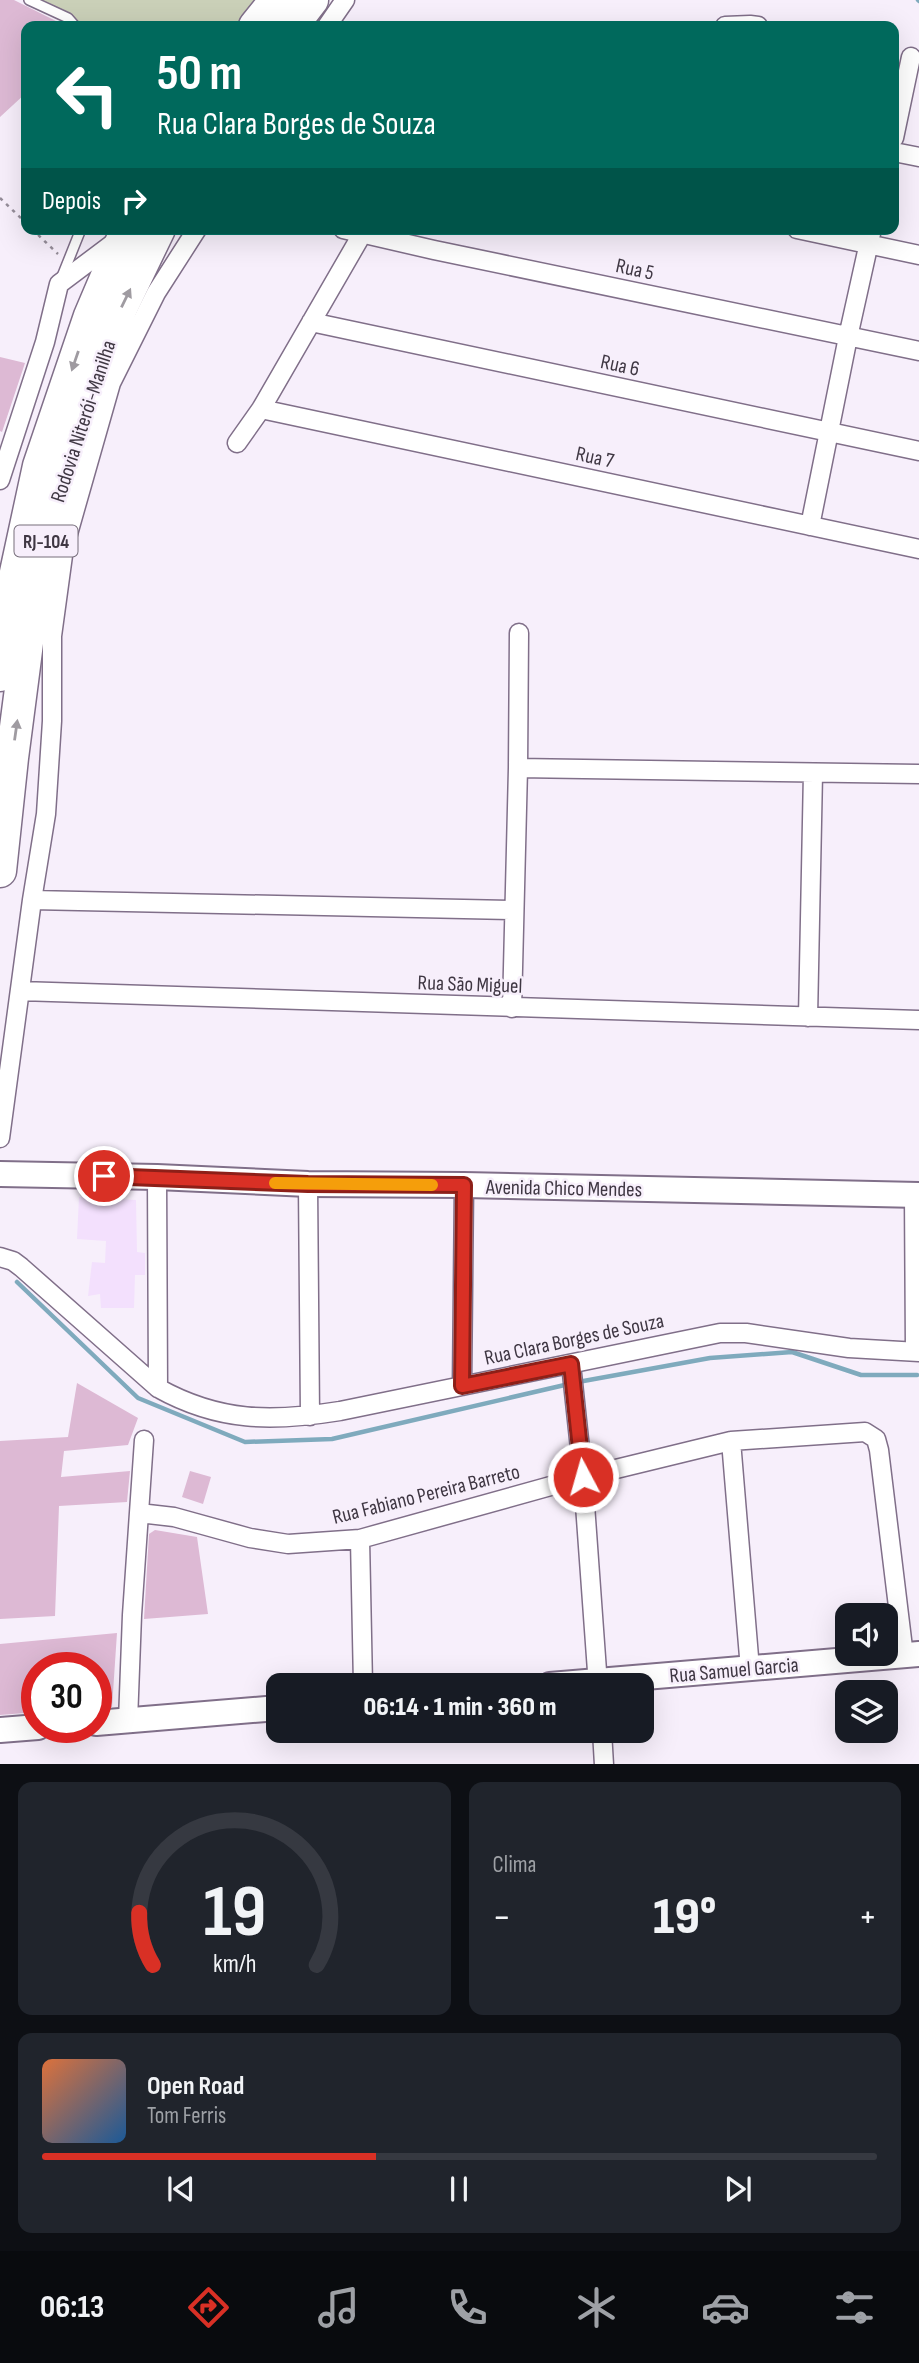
<!DOCTYPE html>
<html lang="pt">
<meta charset="utf-8">
<style>
body{margin:0;font-family:"Sofia Sans Condensed",sans-serif;background:#20242c;color:#f1f3f6;height:100vh;display:flex;flex-direction:column;font-size:26px;white-space:nowrap}
*{box-sizing:border-box;margin:0}
p{font-size:23px;color:#9ea1a6}
.icon{flex:none;width:38px;height:38px;fill:none;stroke:currentColor;stroke-width:2;stroke-linecap:round;stroke-linejoin:round}
.map{position:relative;height:1764px;overflow:hidden}
.drawer{display:flex;flex-direction:column;gap:18px;padding:18px;background:#0d0f14;flex:1}
.drawer>*{flex:none}
.guide{position:absolute;left:21px;top:21px;width:878px;height:214px;border-radius:14px;box-shadow:0 7px 28px #0002;background:#00695c;color:#fff;overflow:hidden}
.tools{position:absolute;left:835px;top:1603px;display:grid;gap:14px}
.tools a{display:grid;place-items:center;width:63px;height:63px;border-radius:14px;background:#171b24;box-shadow:0 7px 28px #0002;font-size:35px}
.speed{position:absolute;left:21px;top:1652px;display:flex;gap:14px;font-size:35px;font-weight:700;text-align:center}
.speed>*{display:grid;place-content:center;width:91px;height:91px;border-radius:50%;background:#171b24;box-shadow:0 7px 28px #0002;line-height:1}
.speed .limit{border:10px solid #d22;background:#fff;color:#111}
.pin{position:absolute;display:grid;place-items:center;width:60px;height:60px;color:#fff;margin:-30px;border:4px solid #fff;border-radius:50%;box-shadow:0 2px 7px #0007}
.me{position:absolute;width:77px;margin:-38px;rotate:354deg;stroke-linejoin:round;filter:drop-shadow(0 0 5px #0008)}
.turn{display:flex;align-items:center;gap:24px;height:147px;padding:0 21px;font-size:32px}
.turn .icon{width:91px;height:91px;stroke-width:2.5}
.turn b{display:block;font-size:49px;line-height:60px}
.then{display:flex;align-items:center;height:66px;padding:0 21px;background:#0003;gap:14px;font-size:26px}
.big{font-size:52px;font-weight:800;line-height:1.1}
.drawer .card{flex:1;display:flex;flex-direction:column;justify-content:center;gap:10px;min-width:0;padding:0 24px;border-radius:14px;background:#20242c}
.drawer .dial{align-items:center;gap:0}
.dial svg{height:182px;overflow:visible;fill:none;stroke:#363941;stroke-width:7;stroke-linecap:round;text-anchor:middle}
.dial text{fill:#f1f3f6;stroke:none}
.song{display:flex;align-items:center;gap:21px}
.cover{width:84px;height:84px;border-radius:10px;background:linear-gradient(135deg,hsl(20 70% 55%),hsl(210 70% 35%))}
.played{height:7px;border-radius:4px;background:linear-gradient(90deg,#d93025 40%,#363941 40%)}
.keys{display:flex;justify-content:space-around;direction:ltr}
.heat{display:flex;justify-content:space-between;align-items:center;font-size:38px;direction:ltr}
.drawer .tiles{flex:1;display:grid;gap:18px;grid-template-columns:1fr 1fr}
.card:last-child{grid-column:span 2}
.trip{position:absolute;left:266px;top:1673px;width:388px;height:70px;border-radius:14px;background:#171b24;box-shadow:0 7px 28px #0002;font-weight:800;line-height:70px;text-align:center}
.tab-bar{display:flex;height:112px;justify-content:space-around;align-items:center;background:#090b0e;color:#9ea1a6}
.tab-bar .icon{width:49px;height:49px}
.tab-bar .on{color:#d93025}
.tab-bar b{font-size:32px;color:#f1f3f6}
.map>svg:first-child{display:block}
</style>
<div class="map">
<svg width="919" height="1765" viewBox="0 0 919 1765">
<rect width="100%" height="100%" fill="#f7effb"/>
<path fill="#f3e0fd" d="M 79,1197 L 136,1200 L 137,1252 L 145,1253 L 145,1275 L 135,1275 L 134,1308 L 101,1308 L 100,1294 L 88,1296 L 92,1262 L 105,1263 L 106,1241 L 77,1239 Z"/>
<path fill="#cad0b8" d="M 41,0 L 264,0 L 243,26 L 79,26 Z"/>
<g fill="none" stroke-linecap="round" stroke-linejoin="round">
<path stroke="#7faabd" stroke-width="4.5" d="M 918,0 L 919,1
M 17,1282 L 138,1398 L 245,1442 L 332,1439 L 569,1384
M 578,1382 L 710,1358 L 792,1352 L 861,1375 L 917,1375"/>
</g>
<path fill="#ddb9d4" d="M 0,0 L 14,0 L 66,26 L 26,26 L 26,93 L 0,117 Z
M 0,357 L 25,363 L 2,432 L 0,431 Z
M 77,1383 L 138,1418 L 128,1445 L 64,1451 L 61,1477 L 130,1471 L 127,1502 L 59,1506 L 55,1616 L 0,1619 L 0,1441 L 68,1437 Z
M 190,1471 L 211,1477 L 203,1504 L 182,1497 Z
M 155,1530 L 197,1537 L 208,1614 L 144,1619 L 149,1534 Z
M 117,1633 L 112,1707 L 96,1708 L 96,1668 L 37,1668 L 37,1712 L 0,1715 L 0,1644 Z"/>
<g fill="none" stroke-linecap="round" stroke-linejoin="round">
<g stroke="#806f89" stroke-width="12">
<path id="lane" d="M 29,0 L 68,18 L 75,26
M 61,279 L 81,229"/>
</g>
<g stroke="#806f89" stroke-width="21">
<path id="street" d="M 327,26 L 345,0
M 725,26 L 750,25 L 758,26
M 894,138 L 911,57
M 894,152 L 919,157
M 343,229 L 434,250 L 919,351
M 797,229 L 919,255
M 311,322 L 919,451
M 261,409 L 919,549
M 237,443 L 261,409 L 365,229
M 0,480 L 45,342 L 59,284 L 119,239
M 810,526 L 848,337 L 872,229
M 518,768 L 919,774
M 32,900 L 514,910
M 20,991 L 919,1020
M 512,1008 L 518,768 L 519,633
M 808,1017 L 813,773
M 0,1138 L 32,900 L 46,814 L 52,721 L 52,636 L 64,548 L 111,383 L 156,293 L 197,229
M 157,1177 L 158,1388
M 308,1184 L 310,1416
M 914,1195 L 915,1351
M 0,1257 L 13,1261 L 21,1267 L 158,1388 C 219,1422 272,1422 340,1411 L 720,1333 L 746,1333 L 849,1348 L 919,1352
M 571,1364 L 583,1477 L 598,1685
M 462,1386 L 464,1185
M 731,1441 L 750,1669
M 139,1513 L 174,1517 L 250,1538 L 288,1544 L 360,1539 L 583,1477 L 731,1441 L 865,1432 L 876,1439 L 879,1450 L 904,1656
M 360,1539 L 363,1685
M 128,1721 L 132,1615 L 144,1440
M 602,1731 L 604,1765"/>
</g>
<g stroke="#806f89" stroke-width="28">
<path id="secondary" d="M 0,1174 L 157,1177 L 308,1184 L 464,1185 L 919,1195
M 550,1685 L 919,1654
M 96,1723 L 278,1708
M 0,1730 L 38,1727"/>
</g>
<g stroke="#806f89" stroke-width="35">
<path id="highway" d="M 255,26 L 276,0
M 292,26 L 312,0
M 0,675 L 7,614 L 39,466 L 90,316 L 127,229
M 0,871 L 12,758 L 34,589 L 62,474 L 121,308 L 159,229"/>
</g>
<path stroke="#958d99" stroke-width="2.5" stroke-dasharray="3.5 5" stroke-linecap="butt" d="M 0,198 L 26,223
M 32,229 L 58,254"/>
<use href="#lane" stroke="#fff" stroke-width="9"/>
<use href="#street" stroke="#fff" stroke-width="18"/>
<use href="#secondary" stroke="#fff" stroke-width="24"/>
<use href="#highway" stroke="#fff" stroke-width="32"/>
</g>
<defs><path id="oneway-solid" d="M-6-.8H1V-3.2L6.5 0L1 3.2V.8H-6Z" transform="scale(1.75)"/></defs>
<g fill="#9f9ba1">
<use href="#oneway-solid" transform="translate(126 298) rotate(-64)"/>
<use href="#oneway-solid" transform="translate(75 361) rotate(109)"/>
<use href="#oneway-solid" transform="translate(16 730) rotate(-82)"/>
</g>
<g fill="none" stroke-linecap="round" stroke-linejoin="round">
<g stroke="#8d1f18" stroke-width="18">
<path id="route" d="M 104,1176 L 308,1184 L 464,1185 L 462,1386 L 571,1364 L 583,1477"/>
</g>
<use href="#route" stroke="#d93025" stroke-width="12"/>
<path stroke="#f59e0b" stroke-width="12" d="M 275,1183 L 432,1185"/>
</g>
<g text-anchor="middle" stroke-width="5" stroke-linejoin="round" paint-order="stroke">
<rect fill="#f7effb" stroke="#766e7a" stroke-width="2" x="14.5" y="525.5" width="63" height="31" rx="5"/>
<g font-size="19" font-weight="bold" fill="#3f3743">
<text x="46" y="548">RJ-104</text>
</g>
<g font-size="21" fill="#3f3743" stroke="#f7effb">
<text transform="translate(635 269) rotate(12)" y="7">Rua 5</text>
<text transform="translate(620 365) rotate(12)" y="7">Rua 6</text>
<text transform="translate(83 421) rotate(-72)" y="7">Rodovia Niterói-Manilha</text>
<text transform="translate(595 457) rotate(12)" y="7">Rua 7</text>
<text transform="translate(470 984) rotate(2)" y="7">Rua São Miguel</text>
<text transform="translate(564 1188) rotate(1)" y="7">Avenida Chico Mendes</text>
<text transform="translate(574 1339) rotate(-12)" y="7">Rua Clara Borges de Souza</text>
<text transform="translate(426 1494) rotate(-14)" y="7">Rua Fabiano Pereira Barreto</text>
<text transform="translate(734 1670) rotate(-5)" y="7">Rua Samuel Garcia</text>
</g>
</g>
</svg>
<div class="tools">
<a><svg class="icon" aria-label="sound" viewBox="0 0 24 24"><path d="M4 9h4l5-4v14l-5-4H4zM17 9q2 3 0 6"/></svg></a>
<a><svg class="icon" aria-label="layers" viewBox="0 0 24 24"><path d="M12 4l9 5-9 5-9-5zM3 14l9 5 9-5"/></svg></a>
</div>
<div class="speed"><div class="limit">30</div></div>
<div class="pin" style="left:104px;top:1176px;background:#d93025"><svg class="icon" aria-label="arrive" viewBox="0 0 24 24"><path d="M6 21V4h12l-3 4 3 4H6"/></svg></div>
<svg class="me" style="left:583px;top:1477px" viewBox="-20 -20 40 40"><circle r="17" fill="#d93025" stroke="#fff" stroke-width="3"/><path d="M0-11L8 9 0 5-8 9z" fill="#fff"/></svg>
<div class="trip">06:14 · 1 min · 360 m</div>
<div class="guide">
<div class="turn"><svg class="icon" aria-label="left" viewBox="0 0 24 24"><path d="M17 20v-9H6M10 6l-5 5 5 5"/></svg><div><b>50 m</b>Rua Clara Borges de Souza</div></div>
<div class="then">Depois<svg class="icon" aria-label="right" viewBox="0 0 24 24"><path d="M7 20v-9h11M14 6l5 5-5 5"/></svg></div>
</div>
</div>
<section class="drawer">
<div class="tiles">
<div class="card dial"><svg viewBox="0 0 100 80">
<path d="M14 69A42 42 0 1 1 86 69"/>
<path d="M14 69A42 42 0 0 1 8 46" stroke="#d93025"/>
<text x="50" y="56" font-size="32" font-weight="700">19</text>
<text x="50" y="72" font-size="11">km/h</text>
</svg></div>
<div class="card"><p>Clima</p>
<div class="heat"><a>−</a><b class="big">19°</b><a>+</a></div>
</div>
<div class="card">
<div class="song"><i class="cover"></i><div><b>Open Road</b><p>Tom Ferris</p></div></div>
<div class="played"></div>
<div class="keys"><svg class="icon" aria-label="previous" viewBox="0 0 24 24"><path d="M18 5L8 12l10 7zM5 5v14"/></svg><svg class="icon" aria-label="pause" viewBox="0 0 24 24"><path d="M8 5v14M16 5v14"/></svg><svg class="icon" aria-label="next" viewBox="0 0 24 24"><path d="M6 5l10 7-10 7zM19 5v14"/></svg></div>
</div>
</div>
</section>
<nav class="tab-bar">
<b>06:13</b>
<svg class="icon on" aria-label="directions" viewBox="0 0 24 24"><path d="M12 3l9 9-9 9-9-9zM9 14v-3h6M13 9l2 2-2 2"/></svg>
<svg class="icon" aria-label="music" viewBox="0 0 24 24"><path d="M9 18V5l10-2v13"/><circle cx="6" cy="18" r="3"/><circle cx="16" cy="16" r="3"/></svg>
<svg class="icon" aria-label="phone" viewBox="0 0 24 24"><path d="M5 4h4l2 5-3 2q2 4 5 5l2-3 5 2v4C11 20 4 13 5 4z"/></svg>
<svg class="icon" aria-label="climate" viewBox="0 0 24 24"><path d="M12 3v18M4 7l16 10M4 17L20 7"/></svg>
<svg class="icon" aria-label="car" viewBox="0 0 24 24"><path d="M5 17H2v-5l4-1 3-4h7l3 4 3 1v5h-3M9 17h6M6 11h13"/><circle cx="7" cy="17" r="2"/><circle cx="17" cy="17" r="2"/></svg>
<svg class="icon" aria-label="filters" viewBox="0 0 24 24"><path d="M4 7h16M4 17h16"/><circle cx="9" cy="7" r="2"/><circle cx="15" cy="17" r="2"/></svg>
</nav>
